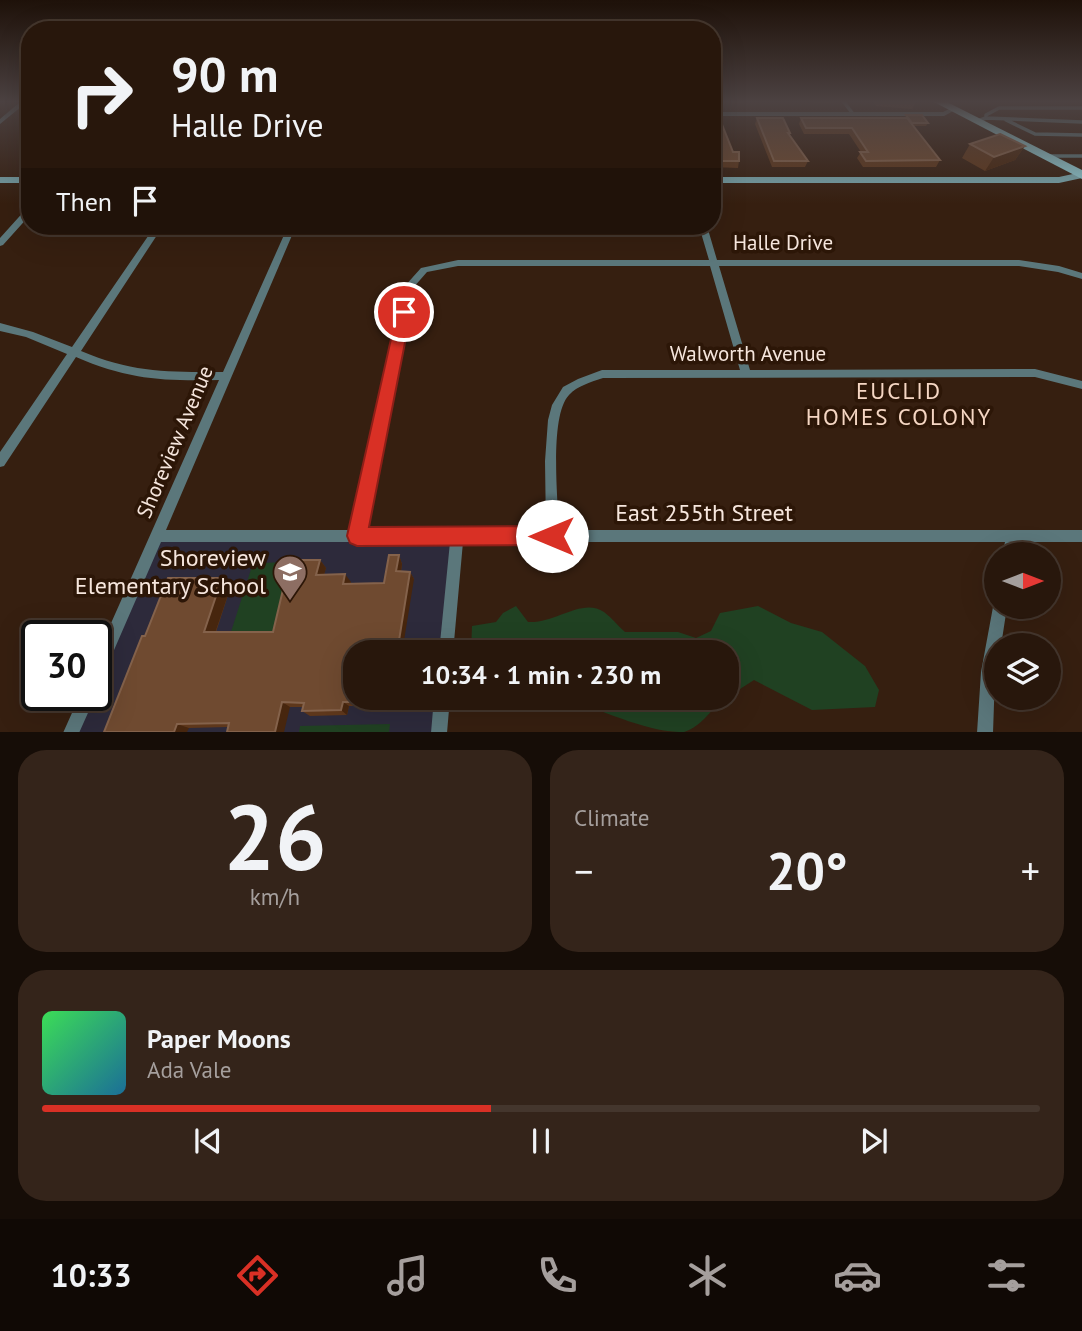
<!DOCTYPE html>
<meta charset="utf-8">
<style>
body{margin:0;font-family:"PT Sans",sans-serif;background:#34241a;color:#f1f3f6;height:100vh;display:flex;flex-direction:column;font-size:26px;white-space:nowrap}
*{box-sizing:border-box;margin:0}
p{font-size:23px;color:#a59f9d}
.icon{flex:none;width:38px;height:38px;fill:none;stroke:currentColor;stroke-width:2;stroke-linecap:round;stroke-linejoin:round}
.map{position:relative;height:732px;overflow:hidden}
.panel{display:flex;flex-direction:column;gap:18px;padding:18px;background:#160d07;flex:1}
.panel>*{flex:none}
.hud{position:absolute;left:21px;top:21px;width:700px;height:214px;border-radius:28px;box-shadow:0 7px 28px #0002,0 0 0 2px #44362d;background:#28170c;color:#f1f3f6;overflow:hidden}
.needle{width:46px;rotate:90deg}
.fabs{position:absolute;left:984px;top:542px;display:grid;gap:14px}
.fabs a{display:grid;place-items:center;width:77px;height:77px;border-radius:50%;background:#28170c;box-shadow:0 7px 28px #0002,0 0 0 2px #44362d;font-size:35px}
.speed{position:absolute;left:21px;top:620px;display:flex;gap:14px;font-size:35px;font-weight:700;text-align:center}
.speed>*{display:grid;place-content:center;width:91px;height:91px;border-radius:50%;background:#28170c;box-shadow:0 7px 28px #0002,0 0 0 2px #44362d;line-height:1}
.speed .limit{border:4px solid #111;border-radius:10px;background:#fff;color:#111}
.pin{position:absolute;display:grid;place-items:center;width:60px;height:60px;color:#fff;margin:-30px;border:4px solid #fff;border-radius:50%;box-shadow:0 2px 7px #0007}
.me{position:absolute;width:77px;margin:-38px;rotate:270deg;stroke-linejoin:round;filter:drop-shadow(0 0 5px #0008)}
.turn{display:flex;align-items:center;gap:24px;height:147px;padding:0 35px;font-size:32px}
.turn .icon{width:91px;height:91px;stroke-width:2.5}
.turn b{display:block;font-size:49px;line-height:60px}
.then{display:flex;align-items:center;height:66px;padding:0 35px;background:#0003;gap:14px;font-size:26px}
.big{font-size:52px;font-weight:600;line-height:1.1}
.panel .card{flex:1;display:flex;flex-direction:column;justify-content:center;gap:10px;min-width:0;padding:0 24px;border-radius:28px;background:#34241a}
.panel .dial{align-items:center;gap:0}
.dial b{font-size:91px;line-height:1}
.song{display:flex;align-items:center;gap:21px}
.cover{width:84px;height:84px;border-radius:10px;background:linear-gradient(135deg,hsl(130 70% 55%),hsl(200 70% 35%))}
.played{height:7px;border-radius:4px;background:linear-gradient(90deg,#d93025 45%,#44362d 45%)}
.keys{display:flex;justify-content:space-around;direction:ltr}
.heat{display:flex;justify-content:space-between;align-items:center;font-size:38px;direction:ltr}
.panel .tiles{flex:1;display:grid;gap:18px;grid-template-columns:1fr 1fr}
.card:last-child{grid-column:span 2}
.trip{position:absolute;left:343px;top:640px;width:396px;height:70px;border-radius:28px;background:#28170c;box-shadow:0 7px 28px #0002,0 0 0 2px #44362d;font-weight:600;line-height:70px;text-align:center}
.dock{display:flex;height:112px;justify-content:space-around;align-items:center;background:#100905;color:#a59f9d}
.dock .icon{width:49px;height:49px}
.dock .active{color:#d93025}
.dock b{font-size:32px;color:#f1f3f6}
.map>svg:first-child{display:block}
</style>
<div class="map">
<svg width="1082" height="733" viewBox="0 0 1082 733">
<rect width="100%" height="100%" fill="#361f10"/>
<path fill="#2d2a3b" d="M 457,535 L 446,653 L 355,653 L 355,698 L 442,698 L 439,732 L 71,733 L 88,695 L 96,695 L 96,675 L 157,536 Z"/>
<path fill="#204122" d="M 300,562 L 280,638 L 229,638 L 253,563 Z
M 516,606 L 528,622 C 555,624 582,597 604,612 C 612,618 618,626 625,632 L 678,632 L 696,638 L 711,631 L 720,613 L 758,606 L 791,623 L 822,632 L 865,666 L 879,690 L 875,707 L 812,710 L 754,680 L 726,698 L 726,653 L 471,653 L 472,626 L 496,622 L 503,613 Z
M 565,698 L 726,698 C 711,708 703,726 684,732 C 647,733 600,709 565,698 Z
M 390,724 L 389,732 L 299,732 L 300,726 Z"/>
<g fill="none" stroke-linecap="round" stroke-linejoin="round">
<path stroke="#5b777b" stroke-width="3.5" d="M 844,102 L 853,114
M 986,118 L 986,115 L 999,108 L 1082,108
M 1006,120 L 1035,134 L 1082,135
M 977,121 L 986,118 L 1082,122
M 1050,156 L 1082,156"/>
<path fill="#5b777b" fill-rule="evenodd" d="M 20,102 L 27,102 L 0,124 L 0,119 Z
M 953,107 L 955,108 L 955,110 L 944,116 L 712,116 L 712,112 L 943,112 Z
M 27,208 L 30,208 L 30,215 L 3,245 L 0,246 L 0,238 Z
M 155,226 L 163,226 L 81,351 C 133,373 168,372 223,372 L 288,226 L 296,226 L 166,530 L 352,530 L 404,287 L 421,268 L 458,260 L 709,260 L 699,226 L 707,226 L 717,260 L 1019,260 L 1059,266 L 1082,273 L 1082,279 L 1058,272 L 1019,266 L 719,266 L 750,370 L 1035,369 L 1082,381 L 1082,389 L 1035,377 L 603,378 C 591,382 577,386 569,395 C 549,416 558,501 559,530 L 1082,530 L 1082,542 L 1018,542 L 1016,555 L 1002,555 L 1005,542 L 463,542 L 453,653 L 439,653 L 450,542 L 161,542 L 101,680 L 96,682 L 96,657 L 219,380 C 163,381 129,380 76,357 L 4,466 L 0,467 L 0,452 L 67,354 L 26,337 L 0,331 L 0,323 L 33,332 L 72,347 ZM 458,266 L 710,266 L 740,370 L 602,370 L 578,379 L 563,387 L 552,405 L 548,420 L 545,461 L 546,530 L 365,530 L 413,288 L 427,272 Z
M 996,602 L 996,607 L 1007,607 L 1001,646 L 996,646 L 993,733 L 977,733 L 981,672 L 993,607 Z
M 80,695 L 96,695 L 79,733 L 63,733 Z
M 434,698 L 450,698 L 447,733 L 431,733 Z"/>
<path fill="#78a6ac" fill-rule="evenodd" d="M 1082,172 L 1082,178 L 1059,183 L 712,183 L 712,177 L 1059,177 Z
M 0,177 L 30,177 L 30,183 L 0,183 Z"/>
<path fill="#8ecad2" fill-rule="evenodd" d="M 934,102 L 947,102 L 1082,170 L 1082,179 Z"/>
</g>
<path fill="#5e371b" d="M 715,102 L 743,102 L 743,103 Z
M 812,102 L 834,102 L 834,103 L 813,103 Z
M 873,102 L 916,102 L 912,109 L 876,106 Z
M 906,115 L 928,123 L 926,126 L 914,126 L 940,160 L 936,167 L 863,167 L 857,158 L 861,152 L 849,134 L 804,134 L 799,124 L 801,118 L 905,118 Z
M 712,117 L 739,161 L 738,168 L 712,167 Z
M 757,118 L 790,133 L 789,136 L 808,161 L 805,167 L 772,167 L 755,124 Z
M 970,144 L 1025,146 L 1015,160 L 985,171 L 962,158 Z
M 399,555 L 402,564 L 401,571 L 410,572 L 414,579 L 355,653 L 355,698 L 358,706 L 349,706 L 347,715 L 310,716 L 302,711 L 303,707 L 290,707 L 228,727 L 189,728 L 104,732 L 145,636 L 222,578 L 231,586 L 216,632 L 273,632 L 320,560 L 326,568 L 324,574 L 351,582 L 350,584 L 384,583 Z"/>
<path fill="#47260e" d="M 1025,146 L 1015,160 L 985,171 L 994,157 Z
M 399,555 L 402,564 L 400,579 L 396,571 Z
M 320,560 L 326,568 L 322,582 L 316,575 Z
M 410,572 L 414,579 L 402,653 L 397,653 Z
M 345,574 L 351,582 L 349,592 L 343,584 Z
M 222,578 L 231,586 L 213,639 L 204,632 Z
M 354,690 L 355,692 L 355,698 L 359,698 L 358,706 L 352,702 Z
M 282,702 L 290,707 L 284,732 L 275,732 Z
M 343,702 L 349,706 L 347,715 L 341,710 Z
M 177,724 L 189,728 L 187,732 L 174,732 Z"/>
<path fill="#6f4a30" stroke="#84624b" stroke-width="2" d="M 906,115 L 922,115 L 928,123 L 912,123 Z
M 712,117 L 719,117 L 733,152 L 739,152 L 739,161 L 712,161 Z
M 757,118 L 783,118 L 790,133 L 788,133 L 808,161 L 774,161 Z
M 801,118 L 907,118 L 940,160 L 866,161 L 860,152 L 868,152 L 852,128 L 806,128 Z
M 1000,134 L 1025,146 L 994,157 L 970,144 Z
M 389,555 L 399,555 L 396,571 L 410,572 L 397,653 L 355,653 L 355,690 L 354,690 L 352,702 L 343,702 L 341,710 L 302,711 L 304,703 L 282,702 L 275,732 L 227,732 L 229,723 L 177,724 L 174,732 L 104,732 L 142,636 L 145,636 L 168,578 L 222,578 L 204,632 L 273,632 L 290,560 L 320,560 L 316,575 L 345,574 L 343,584 L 384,583 Z"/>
<linearGradient id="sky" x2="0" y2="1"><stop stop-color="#1e1109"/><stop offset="0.5" stop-color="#4c4242"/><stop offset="1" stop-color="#4c4242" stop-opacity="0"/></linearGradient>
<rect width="1082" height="204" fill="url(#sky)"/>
<path fill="#d93025" stroke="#8d1f18" stroke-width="2" d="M 404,307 L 411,312 L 369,527 L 552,526 L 559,529 L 562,536 L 559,542 L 552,545 L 357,546 L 350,543 L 347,536 L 397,312 Z"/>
<defs>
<g id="school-pin" transform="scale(1.75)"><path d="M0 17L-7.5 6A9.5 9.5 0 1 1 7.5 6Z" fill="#8d6e63" stroke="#2c1607"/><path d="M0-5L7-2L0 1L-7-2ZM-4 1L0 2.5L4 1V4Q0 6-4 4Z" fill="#fff"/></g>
</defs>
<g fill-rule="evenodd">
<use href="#school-pin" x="290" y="572"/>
</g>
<g text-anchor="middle" stroke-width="7" stroke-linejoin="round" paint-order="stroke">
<g font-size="21" fill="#f6e6dd" stroke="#2c1607">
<text x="783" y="250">Halle Drive</text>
<text x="748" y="361">Walworth Avenue</text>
<text transform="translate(175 442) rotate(-67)" y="7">Shoreview Avenue</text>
</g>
<g font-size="23" letter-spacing="2" fill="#f5d6c3" stroke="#2c1607">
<text x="899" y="399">EUCLID<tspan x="899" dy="26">HOMES COLONY</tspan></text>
</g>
<g font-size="24" fill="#f6e6dd" stroke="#2c1607">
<text x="704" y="521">East 255th Street</text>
</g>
<g font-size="24" fill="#f6e6dd" stroke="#2c1607" text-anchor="end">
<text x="266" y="566">Shoreview<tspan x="266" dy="28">Elementary School</tspan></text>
</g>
</g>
</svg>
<div class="fabs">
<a><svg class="needle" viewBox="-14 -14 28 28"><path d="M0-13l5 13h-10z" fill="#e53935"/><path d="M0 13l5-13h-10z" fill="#a59f9d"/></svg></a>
<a><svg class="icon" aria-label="layers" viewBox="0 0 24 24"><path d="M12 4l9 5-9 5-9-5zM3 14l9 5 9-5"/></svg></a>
</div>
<div class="speed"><div class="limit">30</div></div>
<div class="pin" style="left:404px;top:312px;background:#d93025"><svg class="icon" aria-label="arrive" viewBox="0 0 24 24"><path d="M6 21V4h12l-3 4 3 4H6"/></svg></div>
<svg class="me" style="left:552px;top:536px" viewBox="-20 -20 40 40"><circle r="19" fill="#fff"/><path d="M0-13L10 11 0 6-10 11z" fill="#d93025"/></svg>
<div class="trip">10:34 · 1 min · 230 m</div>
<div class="hud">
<div class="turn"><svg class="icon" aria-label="right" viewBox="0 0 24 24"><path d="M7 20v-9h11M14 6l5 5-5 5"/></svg><div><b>90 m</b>Halle Drive</div></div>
<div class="then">Then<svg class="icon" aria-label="arrive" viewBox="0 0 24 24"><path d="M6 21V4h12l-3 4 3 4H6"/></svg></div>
</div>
</div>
<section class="panel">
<div class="tiles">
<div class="card dial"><b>26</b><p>km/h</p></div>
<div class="card"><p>Climate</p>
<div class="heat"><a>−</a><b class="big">20°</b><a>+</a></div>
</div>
<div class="card">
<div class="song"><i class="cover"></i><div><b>Paper Moons</b><p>Ada Vale</p></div></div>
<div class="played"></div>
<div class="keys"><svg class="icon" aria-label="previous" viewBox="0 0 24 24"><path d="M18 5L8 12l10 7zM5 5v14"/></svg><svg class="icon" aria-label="pause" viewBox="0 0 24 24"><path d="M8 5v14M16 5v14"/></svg><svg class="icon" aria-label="next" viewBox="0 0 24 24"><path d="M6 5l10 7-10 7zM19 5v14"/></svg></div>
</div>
</div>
</section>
<nav class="dock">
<b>10:33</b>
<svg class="icon active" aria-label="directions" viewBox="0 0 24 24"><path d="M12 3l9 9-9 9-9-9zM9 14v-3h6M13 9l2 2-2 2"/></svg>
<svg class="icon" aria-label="music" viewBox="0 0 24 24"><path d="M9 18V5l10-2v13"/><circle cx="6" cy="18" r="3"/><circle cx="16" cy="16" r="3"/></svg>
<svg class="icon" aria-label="phone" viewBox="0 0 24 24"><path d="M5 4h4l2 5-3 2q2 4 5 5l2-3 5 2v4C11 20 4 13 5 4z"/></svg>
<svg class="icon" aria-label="climate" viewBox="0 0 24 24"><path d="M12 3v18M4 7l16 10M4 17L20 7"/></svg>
<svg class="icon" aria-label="car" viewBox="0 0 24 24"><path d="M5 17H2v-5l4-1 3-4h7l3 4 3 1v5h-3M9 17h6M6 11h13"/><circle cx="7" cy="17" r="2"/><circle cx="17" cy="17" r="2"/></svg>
<svg class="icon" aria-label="filters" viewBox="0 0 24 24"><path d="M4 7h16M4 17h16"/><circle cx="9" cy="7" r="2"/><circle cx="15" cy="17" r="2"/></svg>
</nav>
